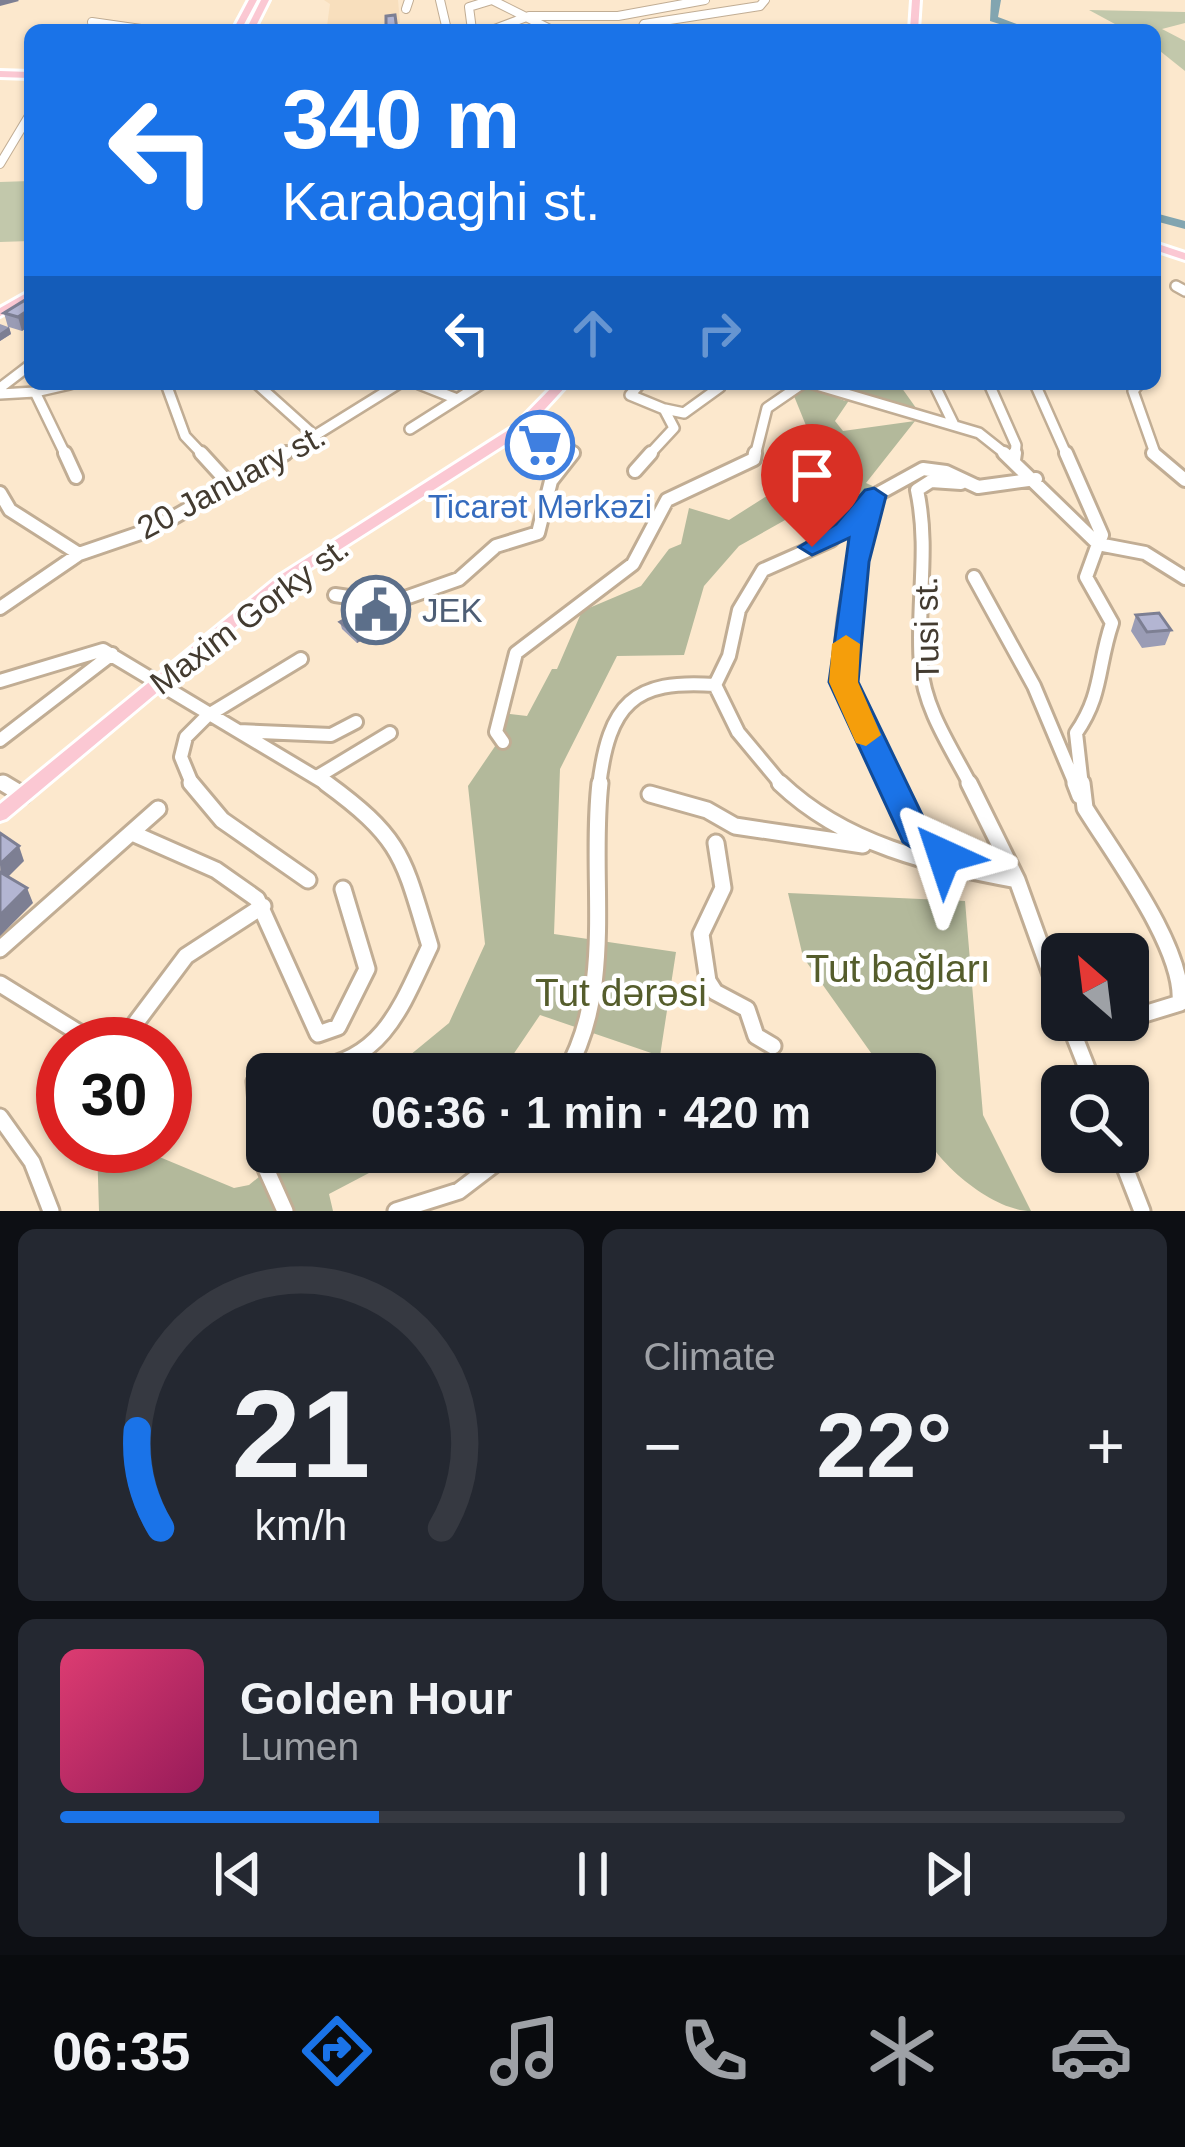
<!DOCTYPE html>
<meta charset="utf-8">
<style>
body{margin:0;font-family:Arial,sans-serif;background:#242831;color:#f1f3f6;height:100vh;display:flex;flex-direction:column;font-size:45px;white-space:nowrap}
*{box-sizing:border-box;margin:0}
p{font-size:39px;color:#9ea1a6}
.icon{flex:none;width:66px;height:66px;fill:none;stroke:currentColor;stroke-width:2;stroke-linecap:round;stroke-linejoin:round}
.map{position:relative;height:1211px;overflow:hidden}
.sheet{display:flex;flex-direction:column;gap:18px;padding:18px;background:#0d0f14;flex:1}
.sheet>*{flex:none}
.top-card{position:absolute;left:24px;top:24px;width:1137px;height:366px;border-radius:18px;box-shadow:0 3px 9px #0004;background:#1a73e8;color:#fff;overflow:hidden}
.needle{width:78px;rotate:332deg}
.controls{position:absolute;left:1041px;top:933px;display:grid;gap:24px}
.controls a{display:grid;place-items:center;width:108px;height:108px;border-radius:18px;background:#171b24;box-shadow:0 3px 9px #0004;font-size:60px}
.speed{position:absolute;left:36px;top:1017px;display:flex;gap:24px;font-size:60px;font-weight:700;text-align:center}
.speed>*{display:grid;place-content:center;width:156px;height:156px;border-radius:50%;background:#171b24;box-shadow:0 3px 9px #0004;line-height:1}
.speed .limit{border:18px solid #d22;background:#fff;color:#111}
.pin{position:absolute;display:grid;place-items:center;width:102px;height:102px;color:#fff;margin:-123px -51px;border-radius:50% 50% 50% 0;rotate:-45deg;box-shadow:0 0 12px #0007}
.pin .icon{rotate:45deg}
.me{position:absolute;width:132px;margin:-66px;rotate:318deg;stroke-linejoin:round;filter:drop-shadow(0 0 9px #0008)}
.turn{display:flex;align-items:center;gap:42px;height:252px;padding:0 60px;font-size:54px}
.turn .icon{width:156px;height:156px;stroke-width:2.5}
.turn b{display:block;font-size:84px;line-height:102px}
.lanes{display:flex;align-items:center;height:114px;padding:0 60px;background:#0003;justify-content:center;gap:60px;direction:ltr}
.lanes .off{opacity:.35}
.big{font-size:90px;font-weight:700;line-height:1.1}
.sheet .widget{flex:1;display:flex;flex-direction:column;justify-content:center;gap:18px;min-width:0;padding:0 42px;border-radius:18px;background:#242831}
.sheet .dial{align-items:center;gap:0}
.dial svg{height:312px;overflow:visible;fill:none;stroke:#363941;stroke-width:7;stroke-linecap:round;text-anchor:middle}
.dial text{fill:#f1f3f6;stroke:none}
.song{display:flex;align-items:center;gap:36px}
.cover{width:144px;height:144px;border-radius:18px;background:linear-gradient(135deg,hsl(340 70% 55%),hsl(330 70% 35%))}
.played{height:12px;border-radius:6px;background:linear-gradient(90deg,#1a73e8 30%,#363941 30%)}
.keys{display:flex;justify-content:space-around;direction:ltr}
.heat{display:flex;justify-content:space-between;align-items:center;font-size:66px;direction:ltr}
.sheet .tiles{flex:1;display:grid;gap:18px;grid-template-columns:1fr 1fr}
.widget:last-child{grid-column:span 2}
.trip{position:absolute;left:246px;top:1053px;width:690px;height:120px;border-radius:18px;background:#171b24;box-shadow:0 3px 9px #0004;font-weight:700;line-height:120px;text-align:center}
.tab-bar{display:flex;height:192px;justify-content:space-around;align-items:center;background:#090b0e;color:#9ea1a6}
.tab-bar .icon{width:84px;height:84px}
.tab-bar .on{color:#1a73e8}
.tab-bar b{font-size:54px;color:#f1f3f6}
.map>svg:first-child{display:block}
</style>
<div class="map">
<svg width="1185" height="1211" viewBox="0 0 1185 1211">
<rect width="100%" height="100%" fill="#fce8cd"/>
<path fill="#f8dfbd" d="M 324,0 L 398,0 L 400,23 L 327,26 L 330,4 Z"/>
<path fill="#c2c8ab" d="M 1089,10 L 1185,12 L 1185,23 L 1162,29 L 1185,41 L 1185,71 L 1155,47 L 1155,30 L 1126,30 Z
M 30,181 L 30,241 L 0,242 L 0,182 Z"/>
<path fill="#b3b99b" d="M 805,384 L 845,401 L 849,396 L 817,384 L 899,384 L 921,415 L 852,396 L 835,421 L 843,431 L 915,421 L 866,483 L 877,488 L 842,515 L 803,510 L 739,546 L 704,586 L 684,655 L 617,656 L 560,769 L 554,934 L 676,952 L 660,1056 L 540,1015 L 500,1074 L 387,1074 L 449,1023 L 485,944 L 468,786 L 502,736 L 503,713 L 527,716 L 552,669 L 557,669 L 582,611 L 641,586 L 669,549 L 681,544 L 689,508 L 729,520 L 773,492 L 767,484 L 820,460 L 794,396 Z
M 788,893 L 965,901 L 983,1115 L 1031,1211 C 989,1211 923,1153 915,1112 C 913,1101 915,1086 915,1074 L 886,1074 L 803,957 Z
M 97,1146 L 133,1146 L 234,1188 L 249,1185 L 290,1152 L 409,1152 L 329,1194 L 333,1211 L 99,1211 Z"/>
<g fill="none" stroke-linecap="round" stroke-linejoin="round">
<path fill="#82a5b0" fill-rule="evenodd" d="M 991,0 L 1001,0 L 998,17 L 1033,30 L 1018,30 L 990,21 Z
M 1155,213 L 1185,221 L 1185,229 L 1155,221 Z"/>
<g stroke="#c1ad94" stroke-width="10">
<path id="minor-far3" d="M 440,0 L 447,30
M 492,0 L 552,30
M 406,9 L 409,0
M 92,22 L 148,30
M 472,30 L 469,7 L 492,0
M 492,30 L 529,16 L 618,16 L 705,0
M 641,30 L 644,24 L 760,6 L 765,0
M 0,164 L 30,114"/>
</g>
<g stroke="#c1ad94" stroke-width="14">
<path id="minor-far2" d="M 1176,286 L 1185,291
M 166,384 L 185,436 L 204,456
M 257,384 L 316,437
M 419,384 L 457,399
M 640,384 L 630,395 L 664,409 L 674,428 L 648,456
M 813,384 L 979,433 L 1008,456
M 934,384 L 954,425
M 989,384 L 1016,445 L 1015,456
M 1035,384 L 1067,456
M 1139,384 L 1133,391 L 1156,456
M 0,388 L 30,365
M 35,392 L 70,384
M 0,394 L 35,392 L 66,456
M 665,409 L 684,413 L 720,387
M 524,425 L 574,452 L 571,456
M 410,429 L 481,384
M 282,456 L 398,384
M 755,456 L 767,408 L 802,384"/>
</g>
<g stroke="#c1ad94" stroke-width="18">
<path id="minor-far1" d="M 65,453 L 76,477
M 201,453 L 232,487
M 1004,453 L 1098,544 L 1086,577 L 1112,623 C 1097,667 1103,694 1076,733 L 1082,786
M 1066,453 L 1102,535 L 1098,544 L 1145,553 L 1185,578
M 1153,453 L 1185,480
M 1014,460 L 1015,453
M 635,471 L 651,453
M 961,483 L 931,481 L 917,490 C 930,550 916,606 921,666 C 924,709 952,749 971,786
M 0,493 L 10,510 L 79,554
M 974,577 L 1034,686 L 1076,786
M 335,595 L 383,602 L 408,597 L 459,579 L 496,546 L 538,533 L 551,481 L 573,453
M 0,608 L 79,554 L 155,528 L 286,453
M 0,681 L 103,650 L 330,786
M 239,731 L 331,735 L 356,722
M 0,740 L 112,654
M 503,742 L 496,732 L 516,653 L 633,564 L 667,500 L 754,459 L 755,453
M 317,777 L 390,733
M 0,782 L 8,786
M 193,786 L 181,757 L 186,737 L 207,716 L 301,659
M 599,786 C 609,704 633,679 715,685
M 783,786 L 738,732 L 715,685 L 729,656 L 739,610 L 763,570 L 831,540 L 874,496
M 896,786 C 881,755 853,723 845,688 C 833,630 859,552 874,496 L 923,469 L 946,472 L 978,487 L 1036,479"/>
</g>
<g stroke="#c1ad94" stroke-width="21">
<path id="minor" d="M 3,783 L 23,795
M 191,783 L 222,820 L 308,880
M 780,783 C 845,845 931,864 1017,880
M 895,783 C 926,849 940,860 1012,870
M 969,783 L 1017,880 L 1062,1005
M 1075,783 L 1080,796
M 1082,783 L 1085,808 C 1114,855 1185,949 1180,1003 L 1128,1019
M 650,794 L 707,810 L 735,826 L 863,845
M 132,833 L 216,870 L 257,899 L 318,1034 L 338,1027 L 367,969 L 343,889
M 716,843 L 723,888 L 701,934 L 708,981 L 715,992 L 747,1009 L 756,1036 L 773,1046
M 0,949 L 158,809
M 0,984 L 97,1044
M 1068,1020 L 1094,1086
M 1071,1028 L 1122,1020
M 120,1044 L 186,956 L 263,906
M 565,1074 C 616,986 589,880 600,783
M 0,1117 L 32,1162 L 51,1211
M 1119,1152 L 1142,1211
M 285,1211 L 263,1162 L 255,1082 C 275,1065 291,1071 316,1068 C 385,1059 403,1002 430,946 C 403,858 404,840 326,783
M 396,1211 L 459,1191 L 510,1152"/>
</g>
<g stroke="#fff" stroke-width="6">
<path id="major" d="M 249,0 L 257,0 L 241,30 L 233,30 Z
M 261,0 L 269,0 L 254,30 L 246,30 Z
M 912,0 L 920,0 L 918,30 L 910,30 Z
M 0,71 L 30,72 L 30,78 L 0,77 Z
M 1155,243 L 1185,253 L 1185,260 L 1155,250 Z
M 30,291 L 30,299 L 0,316 L 0,308 Z
M 555,384 L 568,384 L 523,433 L 289,582 L 6,819 L 0,821 L 0,804 L 279,576 L 513,427 Z"/>
</g>
<use href="#minor-far3" stroke="#fff" stroke-width="8"/>
<use href="#minor-far2" stroke="#fff" stroke-width="9"/>
<use href="#minor-far1" stroke="#fff" stroke-width="12"/>
<use href="#minor" stroke="#fff" stroke-width="15"/>
<use href="#major" fill="#fbc8d3" fill-rule="evenodd"/>
</g>
<path fill="#9a9cb5" d="M 30,297 L 22,331 L 9,327 L 11,334 L 0,341 L 0,324 L 8,327 L 4,313 Z
M 1136,615 L 1171,630 L 1165,645 L 1142,648 L 1131,631 Z
M 340,622 L 365,630 L 366,638 L 357,643 L 342,629 Z"/>
<path fill="#7d7f93" d="M 0,0 L 18,0 L 19,1 L 0,6 Z
M 30,309 L 30,326 L 22,331 L 18,317 Z
M 9,327 L 11,334 L 0,341 L 0,333 Z
M 365,630 L 366,638 L 357,643 L 356,635 Z
M 19,846 L 24,861 L 1,884 L 0,864 Z
M 27,888 L 33,903 L 0,936 L 0,915 Z"/>
<path fill="#b3b5d2" stroke="#7d7f93" stroke-width="3" d="M 395,15 L 397,30 L 386,30 L 386,16 Z
M 30,297 L 30,309 L 18,317 L 4,313 Z
M 1159,613 L 1171,630 L 1147,632 L 1136,615 Z
M 349,617 L 365,630 L 356,635 L 340,622 Z
M 0,833 L 19,846 L 0,864 Z
M 0,872 L 27,888 L 0,915 Z"/>
<path fill="#1a73e8" stroke="#114b97" stroke-width="3" d="M 874,488 L 886,496 L 869,562 L 858,682 L 927,825 L 960,856 L 944,869 L 903,842 L 829,682 L 849,538 L 812,555 L 799,547 L 836,524 L 865,490 Z"/>
<path fill="#f59e0b" d="M 846,635 L 860,644 L 858,682 L 881,735 L 866,746 L 856,743 L 829,682 L 832,644 Z"/>
<defs>
<g id="supermarket-ring" transform="scale(3.45)"><circle r="9.5" fill="#fff" stroke="#3f7fe0" stroke-width="1.5"/><path d="M-6-5.5h2.5l.6 2H6L4.5 2H-2.5L-4.4-4H-6ZM-1.5 3.2a1.3 1.3 0 1 0 .1 0ZM3 3.2a1.3 1.3 0 1 0 .1 0Z" fill="#3f7fe0"/></g>
<g id="civic-ring" transform="scale(3.45)"><circle r="9.5" fill="#fff" stroke="#5c6f8a" stroke-width="1.5"/><path d="M-.6-6.5H3V-4.5H.6V-3L4-1V1h2V6H-6V1h2V-1L-.6-3ZM-1.2 2.5V6h2.4V2.5Z" fill="#5c6f8a"/></g>
</defs>
<g fill-rule="evenodd">
<use href="#supermarket-ring" x="540" y="445"/>
<use href="#civic-ring" x="376" y="610"/>
</g>
<g text-anchor="middle" stroke-width="9" stroke-linejoin="round" paint-order="stroke">
<g font-size="33" fill="#433b30" stroke="#fff">
<text transform="translate(231 481) rotate(-28)" y="12">20 January st.</text>
<text transform="translate(249 615) rotate(-37)" y="12">Maxim Gorky st.</text>
<text transform="translate(926 629) rotate(-91)" y="12">Tusi st.</text>
</g>
<g font-size="33" fill="#366cbe" stroke="#fff">
<text x="540" y="518">Ticarət Mərkəzi</text>
</g>
<g font-size="33" fill="#4e5e75" stroke="#fff" text-anchor="start">
<text x="422" y="622">JEK</text>
</g>
<g font-size="39" fill="#555d2c" stroke="#fff">
<text x="898" y="982">Tut bağları</text>
<text x="621" y="1006">Tut dərəsi</text>
</g>
</g>
</svg>
<div class="controls">
<a><svg class="needle" viewBox="-14 -14 28 28"><path d="M0-13l5 13h-10z" fill="#e53935"/><path d="M0 13l5-13h-10z" fill="#9ea1a6"/></svg></a>
<a><svg class="icon" aria-label="search" viewBox="0 0 24 24"><circle cx="10" cy="10" r="6"/><path d="M15 15l6 6"/></svg></a>
</div>
<div class="speed"><div class="limit">30</div></div>
<div class="pin" style="left:812px;top:547px;background:#d93025"><svg class="icon" aria-label="arrive" viewBox="0 0 24 24"><path d="M6 21V4h12l-3 4 3 4H6"/></svg></div>
<svg class="me" style="left:944px;top:856px" viewBox="-20 -20 40 40"><path d="M0-17L14 15 0 8-14 15z" fill="#1a73e8" stroke="#fff" stroke-width="4"/></svg>
<div class="trip">06:36 · 1 min · 420 m</div>
<div class="top-card">
<div class="turn"><svg class="icon" aria-label="left" viewBox="0 0 24 24"><path d="M17 20v-9H6M10 6l-5 5 5 5"/></svg><div><b>340 m</b>Karabaghi st.</div></div>
<div class="lanes"><svg class="icon" aria-label="left" viewBox="0 0 24 24"><path d="M17 20v-9H6M10 6l-5 5 5 5"/></svg><svg class="icon off" aria-label="ahead" viewBox="0 0 24 24"><path d="M12 20V5M6 11l6-6 6 6"/></svg><svg class="icon off" aria-label="right" viewBox="0 0 24 24"><path d="M7 20v-9h11M14 6l5 5-5 5"/></svg></div>
</div>
</div>
<section class="sheet">
<div class="tiles">
<div class="widget dial"><svg viewBox="0 0 100 80">
<path d="M14 69A42 42 0 1 1 86 69"/>
<path d="M14 69A42 42 0 0 1 8 44" stroke="#1a73e8"/>
<text x="50" y="56" font-size="32" font-weight="700">21</text>
<text x="50" y="72" font-size="11">km/h</text>
</svg></div>
<div class="widget"><p>Climate</p>
<div class="heat"><a>−</a><b class="big">22°</b><a>+</a></div>
</div>
<div class="widget">
<div class="song"><i class="cover"></i><div><b>Golden Hour</b><p>Lumen</p></div></div>
<div class="played"></div>
<div class="keys"><svg class="icon" aria-label="previous" viewBox="0 0 24 24"><path d="M18 5L8 12l10 7zM5 5v14"/></svg><svg class="icon" aria-label="pause" viewBox="0 0 24 24"><path d="M8 5v14M16 5v14"/></svg><svg class="icon" aria-label="next" viewBox="0 0 24 24"><path d="M6 5l10 7-10 7zM19 5v14"/></svg></div>
</div>
</div>
</section>
<nav class="tab-bar">
<b>06:35</b>
<svg class="icon on" aria-label="directions" viewBox="0 0 24 24"><path d="M12 3l9 9-9 9-9-9zM9 14v-3h6M13 9l2 2-2 2"/></svg>
<svg class="icon" aria-label="music" viewBox="0 0 24 24"><path d="M9 18V5l10-2v13"/><circle cx="6" cy="18" r="3"/><circle cx="16" cy="16" r="3"/></svg>
<svg class="icon" aria-label="phone" viewBox="0 0 24 24"><path d="M5 4h4l2 5-3 2q2 4 5 5l2-3 5 2v4C11 20 4 13 5 4z"/></svg>
<svg class="icon" aria-label="climate" viewBox="0 0 24 24"><path d="M12 3v18M4 7l16 10M4 17L20 7"/></svg>
<svg class="icon" aria-label="car" viewBox="0 0 24 24"><path d="M5 17H2v-5l4-1 3-4h7l3 4 3 1v5h-3M9 17h6M6 11h13"/><circle cx="7" cy="17" r="2"/><circle cx="17" cy="17" r="2"/></svg>
</nav>
